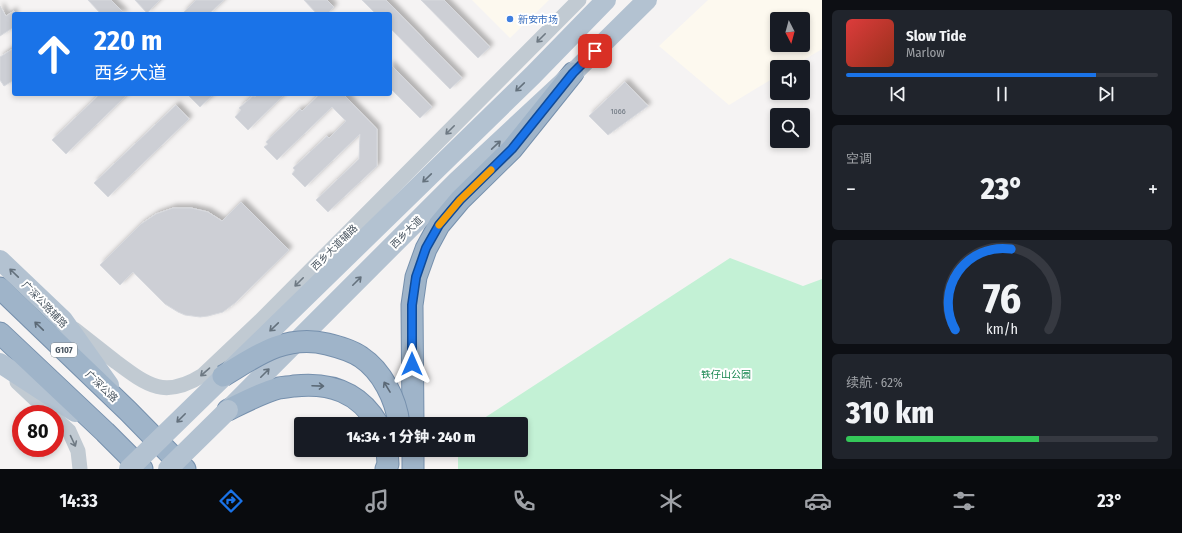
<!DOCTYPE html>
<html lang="zh">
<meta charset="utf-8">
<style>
body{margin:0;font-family:"Fira Sans Condensed","Noto Sans SC",sans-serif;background:#20242c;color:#f1f3f6;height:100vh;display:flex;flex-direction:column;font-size:15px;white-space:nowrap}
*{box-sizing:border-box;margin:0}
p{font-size:13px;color:#9ea1a6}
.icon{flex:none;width:22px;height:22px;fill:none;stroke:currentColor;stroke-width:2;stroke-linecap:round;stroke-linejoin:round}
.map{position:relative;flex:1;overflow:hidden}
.drawer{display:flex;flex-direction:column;gap:10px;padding:10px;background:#0d0f14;width:360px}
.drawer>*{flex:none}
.top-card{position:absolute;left:12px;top:12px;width:380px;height:84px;border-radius:4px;box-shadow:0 2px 6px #0003;background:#1a73e8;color:#fff;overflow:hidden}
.needle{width:26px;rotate:174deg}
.tools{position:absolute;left:770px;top:12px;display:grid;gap:8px}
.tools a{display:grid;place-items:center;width:40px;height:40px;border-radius:4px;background:#171b24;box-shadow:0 2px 6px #0003;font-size:20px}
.speed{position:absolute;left:12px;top:405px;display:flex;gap:8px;font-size:20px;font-weight:700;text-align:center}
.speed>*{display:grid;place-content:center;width:52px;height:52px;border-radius:50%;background:#171b24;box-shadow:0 2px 6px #0003;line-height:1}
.speed .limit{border:6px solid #d22;background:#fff;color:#111}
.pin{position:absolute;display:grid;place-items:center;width:34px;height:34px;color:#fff;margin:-17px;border-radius:8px;box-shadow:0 2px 6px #0006}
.me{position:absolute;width:44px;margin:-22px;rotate:0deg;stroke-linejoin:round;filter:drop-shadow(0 0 3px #0008)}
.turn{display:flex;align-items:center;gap:14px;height:84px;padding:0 16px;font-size:18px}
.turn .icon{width:52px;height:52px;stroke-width:2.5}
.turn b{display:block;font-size:28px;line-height:34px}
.big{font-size:30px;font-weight:800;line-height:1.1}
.drawer .card{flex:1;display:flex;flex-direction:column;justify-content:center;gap:6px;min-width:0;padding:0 14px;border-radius:6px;background:#20242c}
.drawer .dial{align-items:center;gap:0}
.dial svg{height:104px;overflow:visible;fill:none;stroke:#363941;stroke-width:7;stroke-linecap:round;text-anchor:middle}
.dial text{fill:#f1f3f6;stroke:none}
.song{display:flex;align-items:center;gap:12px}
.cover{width:48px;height:48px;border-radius:6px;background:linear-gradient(135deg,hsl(0 70% 55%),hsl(10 70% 35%))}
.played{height:4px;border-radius:2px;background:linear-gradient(90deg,#1a73e8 80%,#363941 80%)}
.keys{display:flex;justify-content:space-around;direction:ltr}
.heat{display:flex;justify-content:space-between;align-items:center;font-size:22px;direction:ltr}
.charge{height:6px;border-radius:3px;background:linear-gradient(90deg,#34c759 62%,#363941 0)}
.trip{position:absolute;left:294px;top:417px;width:234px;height:40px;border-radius:4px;background:#171b24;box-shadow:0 2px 6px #0003;font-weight:800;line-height:40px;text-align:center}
.tab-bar{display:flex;height:64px;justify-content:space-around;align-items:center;background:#090b0e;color:#9ea1a6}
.tab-bar .icon{width:28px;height:28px}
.tab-bar .active{color:#1a73e8}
.tab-bar b{font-size:18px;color:#f1f3f6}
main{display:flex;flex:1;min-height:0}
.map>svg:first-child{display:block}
</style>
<main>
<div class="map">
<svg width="822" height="469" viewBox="0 0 822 469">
<defs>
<filter id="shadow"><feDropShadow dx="3.5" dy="-3.5" stdDeviation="2" flood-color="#0004"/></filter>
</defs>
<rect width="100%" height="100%" fill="#f5f3f3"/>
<path fill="#fdf9ef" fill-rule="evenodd" d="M 472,0 L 549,0 L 510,38 Z
M 708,0 L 822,0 L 822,49 L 792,67 L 777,67 L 777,76 L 729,105 L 659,46 ZM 777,19 L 803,19 L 803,45 L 777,45 Z"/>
<path fill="#c3f1d5" d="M 730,258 L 803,286 L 822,279 L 822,469 L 458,469 L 458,450 L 521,450 L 521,424 L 475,424 Z"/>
<path fill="#cdcfd5" stroke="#d7d9de" filter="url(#shadow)" d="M 88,0 L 111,0 L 125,14 L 101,14 Z
M 135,0 L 160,0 L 147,13 Z
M 196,0 L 224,0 L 209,14 L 182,14 Z
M 304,0 L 327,0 L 334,7 L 327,14 L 317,14 Z
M 362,0 L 386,0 L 462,78 L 450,89 L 390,28 L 390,14 L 376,14 Z
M 421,0 L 444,0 L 490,47 L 478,58 Z
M 0,6 L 6,16 L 14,11 L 14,27 L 0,36 Z
M 14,48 L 14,80 L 4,86 L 0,80 L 0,57 Z
M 390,64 L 432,107 L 420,118 L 390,88 Z
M 625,82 L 648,106 L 608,135 L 589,116 Z
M 100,94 L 128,94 L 66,154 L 52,140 Z
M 187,94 L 214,94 L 200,107 Z
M 258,94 L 285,94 L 248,130 L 235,117 L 241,110 L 239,108 L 253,96 L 255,97 Z
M 320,94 L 343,94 L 377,129 L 377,166 L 328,212 L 316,200 L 359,159 L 360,134 L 305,187 L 292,174 L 295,170 L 293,168 L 327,136 L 329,138 L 346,121 L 332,107 L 277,160 L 264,147 L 268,144 L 266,142 L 300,109 L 302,111 Z
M 176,105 L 189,119 L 108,197 L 94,183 Z
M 241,202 L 289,250 L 235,303 L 223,312 L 208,316 L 200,317 L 185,315 L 178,312 L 165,304 L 133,272 L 120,285 L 100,265 L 141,224 L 156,214 L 173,208 L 191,208 L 208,212 L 222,221 Z"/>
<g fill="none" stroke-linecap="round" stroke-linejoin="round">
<g stroke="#7690ad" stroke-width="23">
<path id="trunk" d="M 0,288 L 128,411 L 185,469
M 0,333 L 105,432 L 142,469
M 228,410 C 244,402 261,393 279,388 C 283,387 289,387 294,386 C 330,382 359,392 378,424
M 413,424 L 412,305 L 416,277 L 426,249 L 439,225 L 460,200 L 512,149 L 573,73
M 413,450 L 413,469
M 386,469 L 388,464 L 387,450"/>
</g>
<path stroke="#c1cad2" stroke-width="15" d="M 74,329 C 88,340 102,351 116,362 C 148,386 165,399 203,375 L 260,321 L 579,0
M 17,382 L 51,414
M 55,418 L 69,431 L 78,451 L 80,469"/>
<path stroke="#b3c2d1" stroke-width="20" d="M 0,260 L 63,320 L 109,385
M 0,363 L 75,412
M 231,407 L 457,181 L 573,73 L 647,0"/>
<use href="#trunk" stroke="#9fb4c9" stroke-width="21"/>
<g stroke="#7690ad" stroke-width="23" stroke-linecap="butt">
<path id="trunk-bridge" d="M 223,376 C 240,366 257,354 276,347 C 293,341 311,340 327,344 C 339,347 351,350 361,357 C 382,371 396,399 399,424"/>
</g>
<path stroke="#b3c2d1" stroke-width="20" d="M 129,469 L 533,75 L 606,0
M 168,469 L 228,410"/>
<use href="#trunk-bridge" stroke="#9fb4c9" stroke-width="21"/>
</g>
<defs><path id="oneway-shaft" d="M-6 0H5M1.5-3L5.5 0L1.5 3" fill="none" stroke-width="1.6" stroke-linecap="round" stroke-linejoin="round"/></defs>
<g stroke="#6e7983">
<use href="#oneway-shaft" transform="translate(541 38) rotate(135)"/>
<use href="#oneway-shaft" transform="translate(450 130) rotate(135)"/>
<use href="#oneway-shaft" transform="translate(299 282) rotate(135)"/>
<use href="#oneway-shaft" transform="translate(205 372) rotate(139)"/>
<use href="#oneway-shaft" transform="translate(73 441) rotate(65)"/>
</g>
<g stroke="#64717d">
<use href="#oneway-shaft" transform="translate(520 87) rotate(136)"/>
<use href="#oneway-shaft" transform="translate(496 145) rotate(-43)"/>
<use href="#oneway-shaft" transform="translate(427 178) rotate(136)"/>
<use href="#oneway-shaft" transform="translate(14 273) rotate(-136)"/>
<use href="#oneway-shaft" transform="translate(357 281) rotate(-45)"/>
<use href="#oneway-shaft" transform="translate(274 327) rotate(136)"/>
<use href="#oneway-shaft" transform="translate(265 373) rotate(-45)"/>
<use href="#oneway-shaft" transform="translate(181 418) rotate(135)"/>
</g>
<g stroke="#5b6976">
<use href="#oneway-shaft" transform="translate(39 326) rotate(-136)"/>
<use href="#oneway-shaft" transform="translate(318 386) rotate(2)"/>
<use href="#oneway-shaft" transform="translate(387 387) rotate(-121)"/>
</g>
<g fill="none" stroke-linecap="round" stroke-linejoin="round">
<g stroke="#114b97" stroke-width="10">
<path id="route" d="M 412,364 L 412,305 L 416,277 L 426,248 L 439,225 L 460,200 L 512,149 L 573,73 L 595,51"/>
</g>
<use href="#route" stroke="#1a73e8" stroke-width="7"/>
<path stroke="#f59e0b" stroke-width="7" d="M 439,225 L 460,200 L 491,170"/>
</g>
<circle fill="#3f7fe0" stroke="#fff" stroke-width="1.5" cx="510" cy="19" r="4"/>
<g text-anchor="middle" stroke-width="4" stroke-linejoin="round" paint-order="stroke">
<g font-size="8" fill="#6b747e">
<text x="618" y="114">1066</text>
</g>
<rect fill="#fff" stroke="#808990" stroke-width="1" x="51" y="343" width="26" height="14" rx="3"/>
<g font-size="9" font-weight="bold" fill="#4a5661">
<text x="64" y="353">G107</text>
</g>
<g font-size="10" fill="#366cbe" stroke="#fff" text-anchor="start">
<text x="518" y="23">新安市场</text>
</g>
<g font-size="10" fill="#4a5661" stroke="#fff">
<text transform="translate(406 232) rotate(-45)" y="4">西乡大道</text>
<text transform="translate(334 247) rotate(-45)" y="4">西乡大道辅路</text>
<text transform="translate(45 304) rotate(46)" y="4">广深公路辅路</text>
<text transform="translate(102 386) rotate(44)" y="4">广深公路</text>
</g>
<g font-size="10" fill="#17864f" stroke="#fff">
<text x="726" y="378">铁仔山公园</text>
</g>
</g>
</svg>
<div class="tools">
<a><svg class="needle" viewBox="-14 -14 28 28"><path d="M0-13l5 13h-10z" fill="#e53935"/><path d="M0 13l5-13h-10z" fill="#9ea1a6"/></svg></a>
<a><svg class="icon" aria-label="sound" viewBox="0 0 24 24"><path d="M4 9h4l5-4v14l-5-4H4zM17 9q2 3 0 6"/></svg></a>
<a><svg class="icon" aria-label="search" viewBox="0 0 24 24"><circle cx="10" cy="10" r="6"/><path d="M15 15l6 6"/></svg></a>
</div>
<div class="speed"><div class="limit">80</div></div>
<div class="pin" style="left:595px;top:51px;background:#d93025"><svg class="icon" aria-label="arrive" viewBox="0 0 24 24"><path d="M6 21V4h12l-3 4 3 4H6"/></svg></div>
<svg class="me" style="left:412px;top:364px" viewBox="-20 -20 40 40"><path d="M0-17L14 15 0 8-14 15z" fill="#1a73e8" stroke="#fff" stroke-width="4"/></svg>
<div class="trip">14:34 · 1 分钟 · 240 m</div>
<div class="top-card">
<div class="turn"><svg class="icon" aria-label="ahead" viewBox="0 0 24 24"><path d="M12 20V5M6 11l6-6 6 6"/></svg><div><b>220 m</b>西乡大道</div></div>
</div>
</div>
<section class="drawer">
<div class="card">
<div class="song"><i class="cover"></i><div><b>Slow Tide</b><p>Marlow</p></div></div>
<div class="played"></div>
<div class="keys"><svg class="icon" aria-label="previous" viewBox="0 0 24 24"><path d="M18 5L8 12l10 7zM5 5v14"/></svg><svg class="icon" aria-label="pause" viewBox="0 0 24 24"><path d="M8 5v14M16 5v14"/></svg><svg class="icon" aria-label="next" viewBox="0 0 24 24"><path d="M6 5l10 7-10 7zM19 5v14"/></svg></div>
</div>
<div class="card"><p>空调</p>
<div class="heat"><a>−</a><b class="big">23°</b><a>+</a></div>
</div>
<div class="card dial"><svg viewBox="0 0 100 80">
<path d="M14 69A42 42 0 1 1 86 69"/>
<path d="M14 69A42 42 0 0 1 57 7" stroke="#1a73e8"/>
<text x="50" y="56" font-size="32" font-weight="700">76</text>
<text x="50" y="72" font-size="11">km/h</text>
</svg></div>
<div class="card"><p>续航 · 62%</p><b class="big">310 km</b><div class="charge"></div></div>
</section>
</main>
<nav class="tab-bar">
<b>14:33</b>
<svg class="icon active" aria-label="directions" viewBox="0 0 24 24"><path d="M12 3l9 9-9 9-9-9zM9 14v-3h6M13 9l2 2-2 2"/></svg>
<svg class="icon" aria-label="music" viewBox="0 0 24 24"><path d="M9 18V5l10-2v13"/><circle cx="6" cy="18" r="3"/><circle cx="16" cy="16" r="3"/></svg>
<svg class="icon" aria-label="phone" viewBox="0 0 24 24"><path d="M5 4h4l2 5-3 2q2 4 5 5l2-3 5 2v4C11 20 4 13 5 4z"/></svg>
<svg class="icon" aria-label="climate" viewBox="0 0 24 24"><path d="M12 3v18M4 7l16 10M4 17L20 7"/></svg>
<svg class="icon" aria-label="car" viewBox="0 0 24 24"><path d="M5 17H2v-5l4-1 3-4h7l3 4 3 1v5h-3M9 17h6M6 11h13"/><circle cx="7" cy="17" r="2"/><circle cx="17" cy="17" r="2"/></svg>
<svg class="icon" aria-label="filters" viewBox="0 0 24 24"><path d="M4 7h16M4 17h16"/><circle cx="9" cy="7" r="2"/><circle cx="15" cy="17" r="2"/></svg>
<b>23°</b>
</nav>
